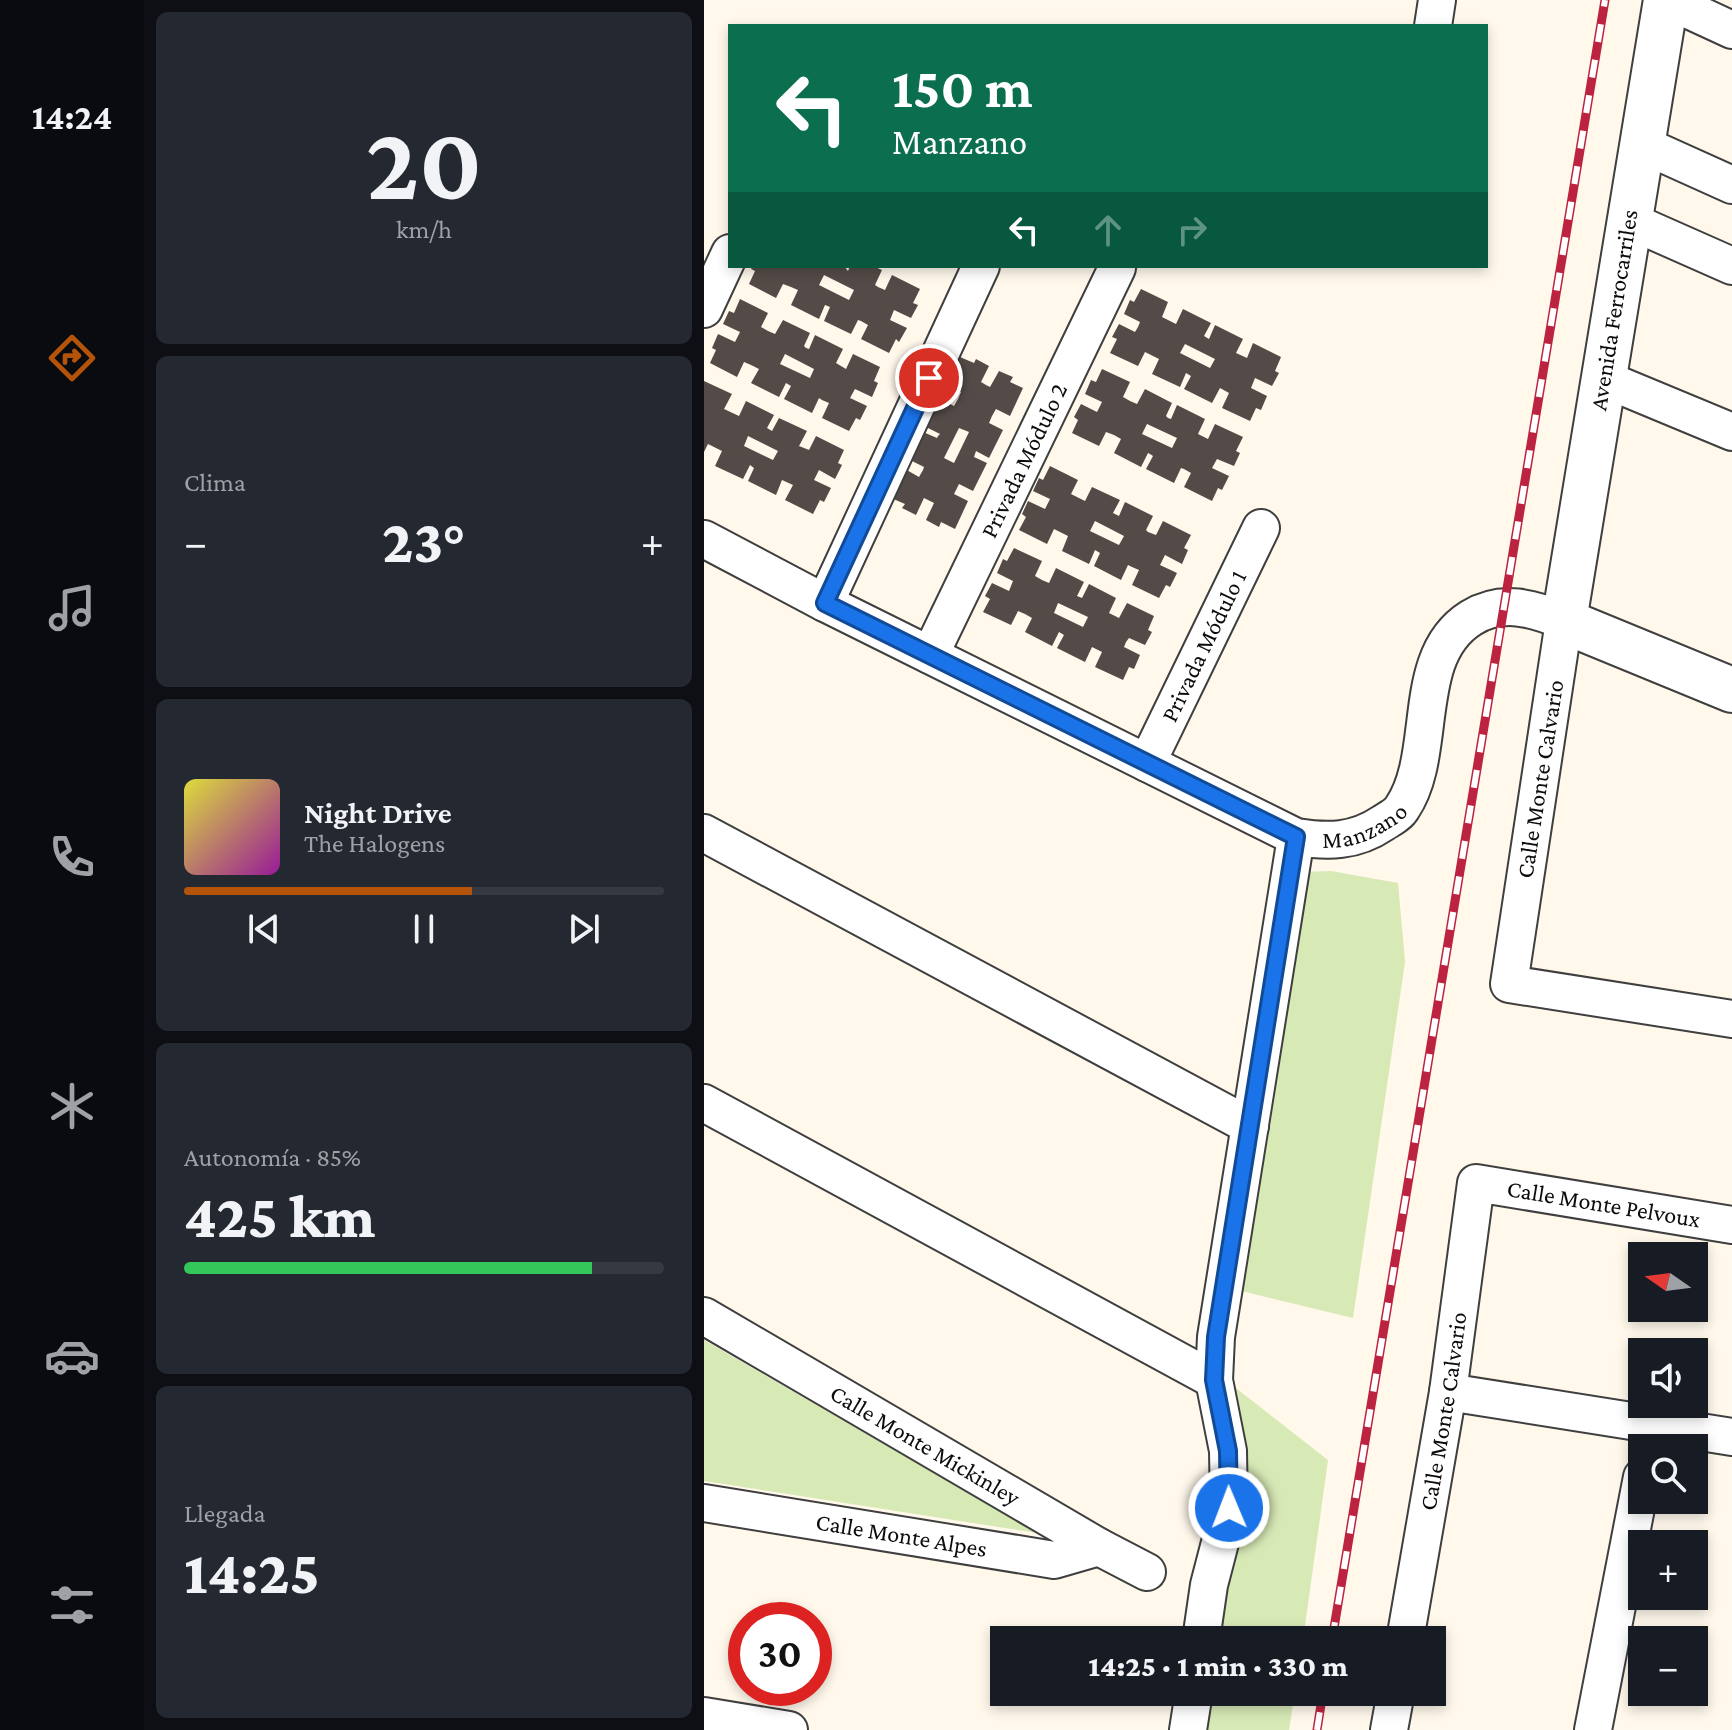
<!DOCTYPE html>
<html lang="es">
<meta charset="utf-8">
<style>
body{margin:0;font-family:"Crimson Pro",serif;background:#242831;color:#f1f3f6;height:100vh;display:flex;flex-direction:column;font-size:30px;white-space:nowrap}
*{box-sizing:border-box;margin:0}
p{font-size:26px;color:#9ea1a6}
.icon{flex:none;width:44px;height:44px;fill:none;stroke:currentColor;stroke-width:2;stroke-linecap:round;stroke-linejoin:round}
.map{position:relative;flex:1;overflow:hidden}
.sheet{display:flex;flex-direction:column;gap:12px;padding:12px;background:#0d0f14;width:560px}
.sheet>*{flex:none}
.top-card{position:absolute;left:24px;top:24px;width:760px;height:244px;border-radius:0px;box-shadow:0 4px 12px #0003;background:#0b6e4f;color:#fff;overflow:hidden}
.needle{width:52px;rotate:284deg}
.controls{position:absolute;left:924px;top:1242px;display:grid;gap:16px}
.controls a{display:grid;place-items:center;width:80px;height:80px;border-radius:0px;background:#171b24;box-shadow:0 4px 12px #0003;font-size:40px}
.speed{position:absolute;left:24px;top:1602px;display:flex;gap:16px;font-size:40px;font-weight:700;text-align:center}
.speed>*{display:grid;place-content:center;width:104px;height:104px;border-radius:50%;background:#171b24;box-shadow:0 4px 12px #0003;line-height:1}
.speed .limit{border:12px solid #d22;background:#fff;color:#111}
.pin{position:absolute;display:grid;place-items:center;width:68px;height:68px;color:#fff;margin:-34px;border:4px solid #fff;border-radius:50%;box-shadow:0 2px 8px #0007}
.me{position:absolute;width:88px;margin:-44px;rotate:359deg;stroke-linejoin:round;filter:drop-shadow(0 0 6px #0008)}
.turn{display:flex;align-items:center;gap:28px;height:168px;padding:0 32px;font-size:36px}
.turn .icon{width:104px;height:104px;stroke-width:2.5}
.turn b{display:block;font-size:56px;line-height:68px}
.lanes{display:flex;align-items:center;height:76px;padding:0 32px;background:#0003;justify-content:center;gap:40px;direction:ltr}
.lanes .off{opacity:.35}
.big{font-size:60px;font-weight:800;line-height:1.1}
.sheet .card{flex:1;display:flex;flex-direction:column;justify-content:center;gap:12px;min-width:0;padding:0 28px;border-radius:12px;background:#242831}
.sheet .dial{align-items:center;gap:0}
.dial b{font-size:104px;line-height:1}
.song{display:flex;align-items:center;gap:24px}
.cover{width:96px;height:96px;border-radius:12px;background:linear-gradient(135deg,hsl(60 70% 55%),hsl(300 70% 35%))}
.played{height:8px;border-radius:4px;background:linear-gradient(90deg,#b45309 60%,#363941 60%)}
.keys{display:flex;justify-content:space-around;direction:ltr}
.heat{display:flex;justify-content:space-between;align-items:center;font-size:44px;direction:ltr}
.charge{height:12px;border-radius:6px;background:linear-gradient(90deg,#34c759 85%,#363941 0)}
.trip{position:absolute;left:286px;top:1626px;width:456px;height:80px;border-radius:0px;background:#171b24;box-shadow:0 4px 12px #0003;font-weight:800;line-height:80px;text-align:center}
main{display:flex;flex:1;min-height:0}
.tabs{display:flex;flex-direction:column;width:144px;justify-content:space-around;align-items:center;background:#090b0e;color:#9ea1a6}
.tabs .icon{width:56px;height:56px}
.tabs .on{color:#b45309}
.tabs b{font-size:36px;color:#f1f3f6}
.map>svg:first-child{display:block}
</style>
<main>
<nav class="tabs">
<b>14:24</b>
<svg class="icon on" aria-label="directions" viewBox="0 0 24 24"><path d="M12 3l9 9-9 9-9-9zM9 14v-3h6M13 9l2 2-2 2"/></svg>
<svg class="icon" aria-label="music" viewBox="0 0 24 24"><path d="M9 18V5l10-2v13"/><circle cx="6" cy="18" r="3"/><circle cx="16" cy="16" r="3"/></svg>
<svg class="icon" aria-label="phone" viewBox="0 0 24 24"><path d="M5 4h4l2 5-3 2q2 4 5 5l2-3 5 2v4C11 20 4 13 5 4z"/></svg>
<svg class="icon" aria-label="climate" viewBox="0 0 24 24"><path d="M12 3v18M4 7l16 10M4 17L20 7"/></svg>
<svg class="icon" aria-label="car" viewBox="0 0 24 24"><path d="M5 17H2v-5l4-1 3-4h7l3 4 3 1v5h-3M9 17h6M6 11h13"/><circle cx="7" cy="17" r="2"/><circle cx="17" cy="17" r="2"/></svg>
<svg class="icon" aria-label="filters" viewBox="0 0 24 24"><path d="M4 7h16M4 17h16"/><circle cx="9" cy="7" r="2"/><circle cx="15" cy="17" r="2"/></svg>
</nav>
<section class="sheet">
<div class="card dial"><b>20</b><p>km/h</p></div>
<div class="card"><p>Clima</p>
<div class="heat"><a>−</a><b class="big">23°</b><a>+</a></div>
</div>
<div class="card">
<div class="song"><i class="cover"></i><div><b>Night Drive</b><p>The Halogens</p></div></div>
<div class="played"></div>
<div class="keys"><svg class="icon" aria-label="previous" viewBox="0 0 24 24"><path d="M18 5L8 12l10 7zM5 5v14"/></svg><svg class="icon" aria-label="pause" viewBox="0 0 24 24"><path d="M8 5v14M16 5v14"/></svg><svg class="icon" aria-label="next" viewBox="0 0 24 24"><path d="M6 5l10 7-10 7zM19 5v14"/></svg></div>
</div>
<div class="card"><p>Autonomía · 85%</p><b class="big">425 km</b><div class="charge"></div></div>
<div class="card"><p>Llegada</p><b class="big">14:25</b></div>
</section>
<div class="map">
<svg width="1028" height="1730" viewBox="0 0 1028 1730">
<rect width="100%" height="100%" fill="#fff8eb"/>
<path fill="#d7e9b5" d="M 627,871 L 694,883 L 701,962 L 649,1318 L 529,1289 L 596,872 Z
M 0,1340 L 333,1533 L 0,1481 Z
M 524,1382 L 624,1460 L 599,1640 L 516,1640 L 527,1562 Z
M 508,1692 L 591,1692 L 585,1730 L 502,1730 Z"/>
<path fill="#544b48" fill-rule="evenodd" d="M 49,266 L 140,266 L 144,271 L 146,266 L 169,266 L 178,270 L 171,285 L 174,287 L 181,290 L 188,275 L 216,289 L 209,303 L 214,305 L 207,318 L 190,310 L 186,320 L 203,328 L 195,342 L 192,339 L 185,353 L 157,339 L 164,325 L 157,321 L 154,320 L 147,334 L 120,321 L 126,307 L 121,305 L 115,319 L 87,305 L 94,290 L 87,287 L 79,284 L 72,298 L 45,284 L 51,271 L 47,269 ZM 120,275 L 150,290 L 145,300 L 115,285 Z
M 437,289 L 464,302 L 458,317 L 472,324 L 479,309 L 507,323 L 500,336 L 505,339 L 511,325 L 539,339 L 532,353 L 543,358 L 549,343 L 577,357 L 571,371 L 575,373 L 568,386 L 551,378 L 547,388 L 563,396 L 557,410 L 552,408 L 546,421 L 518,408 L 525,393 L 516,388 L 508,403 L 480,389 L 487,376 L 482,373 L 476,387 L 448,374 L 455,359 L 441,352 L 434,366 L 406,353 L 413,339 L 408,337 L 415,324 L 431,332 L 434,327 L 436,322 L 420,314 L 426,300 L 430,302 ZM 481,344 L 511,359 L 506,368 L 476,353 Z
M 36,299 L 64,313 L 57,327 L 64,331 L 71,334 L 79,320 L 106,333 L 100,346 L 102,348 L 105,349 L 111,335 L 139,349 L 132,363 L 142,369 L 149,354 L 176,367 L 170,381 L 174,383 L 168,397 L 151,389 L 146,398 L 163,406 L 156,420 L 152,418 L 145,431 L 118,418 L 125,403 L 118,400 L 115,398 L 108,413 L 80,399 L 87,386 L 82,383 L 75,397 L 47,383 L 55,369 L 47,365 L 40,362 L 33,377 L 6,363 L 12,350 L 8,348 L 14,334 L 31,342 L 36,332 L 19,324 L 25,311 L 30,313 ZM 81,354 L 110,369 L 106,378 L 76,364 Z
M 256,357 L 270,363 L 272,359 L 285,366 L 277,382 L 282,385 L 286,387 L 295,371 L 309,377 L 306,382 L 319,388 L 306,416 L 292,409 L 288,416 L 285,423 L 299,430 L 285,458 L 272,451 L 270,457 L 283,463 L 269,491 L 255,484 L 250,494 L 264,501 L 251,529 L 237,522 L 235,527 L 222,520 L 230,503 L 220,498 L 212,515 L 198,508 L 201,504 L 187,498 L 201,469 L 215,477 L 219,470 L 220,467 L 206,460 L 219,432 L 233,438 L 234,436 L 236,434 L 222,427 L 236,399 L 250,406 L 254,399 L 257,392 L 243,385 ZM 255,428 L 265,432 L 250,463 L 240,458 Z
M 398,369 L 426,382 L 419,397 L 426,401 L 433,404 L 441,389 L 468,403 L 462,416 L 464,418 L 467,419 L 473,405 L 501,419 L 494,434 L 504,439 L 511,424 L 539,437 L 532,451 L 536,453 L 530,466 L 513,459 L 508,468 L 525,476 L 518,490 L 514,488 L 508,501 L 480,487 L 487,473 L 480,469 L 477,468 L 470,483 L 442,469 L 449,456 L 446,454 L 444,453 L 437,467 L 410,453 L 417,439 L 410,435 L 402,432 L 395,446 L 368,433 L 374,420 L 370,417 L 377,404 L 393,412 L 398,402 L 381,394 L 387,380 L 392,382 ZM 443,424 L 473,438 L 468,448 L 438,434 Z
M 0,381 L 28,394 L 20,409 L 35,416 L 42,401 L 70,415 L 63,428 L 68,431 L 75,418 L 103,431 L 95,446 L 105,450 L 112,436 L 140,450 L 134,463 L 138,465 L 131,479 L 115,470 L 110,480 L 127,488 L 120,502 L 116,500 L 109,514 L 81,500 L 89,485 L 78,480 L 72,495 L 44,481 L 50,468 L 46,465 L 39,479 L 11,466 L 18,451 L 4,444 L 0,452 ZM 44,436 L 74,451 L 69,460 L 40,446 Z
M 346,466 L 374,480 L 367,494 L 381,501 L 388,487 L 416,500 L 409,513 L 415,516 L 421,502 L 449,516 L 442,530 L 444,532 L 452,535 L 459,521 L 487,535 L 480,548 L 484,550 L 478,564 L 461,555 L 456,565 L 473,573 L 466,587 L 462,585 L 455,598 L 428,585 L 435,570 L 428,567 L 424,565 L 417,580 L 390,566 L 396,553 L 391,550 L 385,564 L 358,551 L 364,536 L 350,529 L 343,544 L 315,530 L 322,517 L 318,514 L 324,501 L 341,509 L 346,499 L 329,491 L 335,478 L 339,480 ZM 391,521 L 420,536 L 415,545 L 386,531 Z
M 310,548 L 338,561 L 331,576 L 338,580 L 345,583 L 352,568 L 380,582 L 373,596 L 378,598 L 385,584 L 412,598 L 405,613 L 415,618 L 423,603 L 450,616 L 444,630 L 448,632 L 441,645 L 425,638 L 422,642 L 420,647 L 436,655 L 430,669 L 425,667 L 419,680 L 391,667 L 398,652 L 388,647 L 381,662 L 353,648 L 360,635 L 355,632 L 348,646 L 321,632 L 328,618 L 321,614 L 314,611 L 307,625 L 279,612 L 286,599 L 281,596 L 288,583 L 305,591 L 309,581 L 293,573 L 299,559 L 303,561 ZM 354,603 L 384,617 L 379,627 L 350,613 Z"/>
<g fill="none" stroke-linecap="round" stroke-linejoin="round">
<g stroke="#3f3f3f" stroke-width="40">
<g id="minor">
<path d="M 963,0 L 1028,30"/>
<path d="M 729,26 L 733,0"/>
<path d="M 937,144 L 1028,185"/>
<path d="M 924,220 L 1028,266"/>
<path d="M 0,309 L 26,253"/>
<path d="M 898,378 L 1028,432"/>
<path id="s1" d="M 0,539 L 121,603 L 592,837 C 624,842 651,842 679,823 C 685,819 694,815 698,808 C 735,754 705,657 767,618 C 798,599 829,608 860,621 L 805,984 L 1028,1019"/>
<path d="M 121,603 L 277,266"/>
<path id="s2" d="M 226,655 L 413,268"/>
<path id="s3" d="M 443,763 L 557,528"/>
<path d="M 0,833 L 546,1126"/>
<path d="M 0,1103 L 510,1380"/>
<path id="s4" d="M 0,1316 L 395,1547 L 443,1572"/>
<path d="M 744,1392 L 1028,1437"/>
<path id="s5" d="M 0,1503 L 350,1560 L 395,1547"/>
<path d="M 497,1640 L 505,1585 L 525,1508 L 524,1451 L 510,1380 L 512,1337 L 592,837"/>
<path id="s6" d="M 701,1640 L 744,1392 L 772,1183 L 1028,1225"/>
<path d="M 0,1716 L 85,1730"/>
<path d="M 484,1730 L 490,1692"/>
<path d="M 685,1730 L 692,1692"/>
<path d="M 889,1730 L 938,1477"/>
</g>
</g>
<g stroke="#3f3f3f" stroke-width="48">
<path id="tertiary" d="M 962,0 L 860,621 L 1028,690"/>
</g>
<use href="#minor" stroke="#fff" stroke-width="36"/>
<use href="#tertiary" stroke="#fff" stroke-width="44"/>
<g stroke="#bc2340" stroke-width="9">
<path id="rail" d="M 628,1640 L 901,0
M 613,1730 L 619,1692"/>
</g>
<use href="#rail" stroke="#fff" stroke-width="6" stroke-dasharray="18" stroke-linecap="butt"/>
</g>
<g fill="none" stroke-linecap="round" stroke-linejoin="round">
<g stroke="#114b97" stroke-width="20">
<path id="route" d="M 225,378 L 121,603 L 592,837 L 512,1337 L 510,1380 L 524,1451 L 525,1508"/>
</g>
<use href="#route" stroke="#1a73e8" stroke-width="14"/>
</g>
<g text-anchor="middle" stroke-width="8" stroke-linejoin="round" paint-order="stroke">
<g font-size="24" fill="#0c0c0c" stroke="#fff">
<text transform="translate(910 310) rotate(-81)" y="8">Avenida Ferrocarriles</text>
<text dy="8" stroke="none"><textPath href="#s2" startOffset="216">Privada Módulo 2</textPath></text>
<text dy="8" stroke="none"><textPath href="#s3" startOffset="130">Privada Módulo 1</textPath></text>
<text transform="translate(836 779) rotate(-81)" y="8">Calle Monte Calvario</text>
<text dy="8" stroke="none"><textPath href="#s1" startOffset="734">Manzano</textPath></text>
<text dy="8" stroke="none"><textPath href="#s6" startOffset="592">Calle Monte Pelvoux</textPath></text>
<text dy="8" stroke="none"><textPath href="#s6" startOffset="232">Calle Monte Calvario</textPath></text>
<text dy="8" stroke="none"><textPath href="#s4" startOffset="256">Calle Monte Mickinley</textPath></text>
<text dy="8" stroke="none"><textPath href="#s5" startOffset="200">Calle Monte Alpes</textPath></text>
</g>
</g>
</svg>
<div class="controls">
<a><svg class="needle" viewBox="-14 -14 28 28"><path d="M0-13l5 13h-10z" fill="#e53935"/><path d="M0 13l5-13h-10z" fill="#9ea1a6"/></svg></a>
<a><svg class="icon" aria-label="sound" viewBox="0 0 24 24"><path d="M4 9h4l5-4v14l-5-4H4zM17 9q2 3 0 6"/></svg></a>
<a><svg class="icon" aria-label="search" viewBox="0 0 24 24"><circle cx="10" cy="10" r="6"/><path d="M15 15l6 6"/></svg></a>
<a>+</a>
<a>−</a>
</div>
<div class="speed"><div class="limit">30</div></div>
<div class="pin" style="left:225px;top:378px;background:#d93025"><svg class="icon" aria-label="arrive" viewBox="0 0 24 24"><path d="M6 21V4h12l-3 4 3 4H6"/></svg></div>
<svg class="me" style="left:525px;top:1508px" viewBox="-20 -20 40 40"><circle r="17" fill="#1a73e8" stroke="#fff" stroke-width="3"/><path d="M0-11L8 9 0 5-8 9z" fill="#fff"/></svg>
<div class="trip">14:25 · 1 min · 330 m</div>
<div class="top-card">
<div class="turn"><svg class="icon" aria-label="left" viewBox="0 0 24 24"><path d="M17 20v-9H6M10 6l-5 5 5 5"/></svg><div><b>150 m</b>Manzano</div></div>
<div class="lanes"><svg class="icon" aria-label="left" viewBox="0 0 24 24"><path d="M17 20v-9H6M10 6l-5 5 5 5"/></svg><svg class="icon off" aria-label="ahead" viewBox="0 0 24 24"><path d="M12 20V5M6 11l6-6 6 6"/></svg><svg class="icon off" aria-label="right" viewBox="0 0 24 24"><path d="M7 20v-9h11M14 6l5 5-5 5"/></svg></div>
</div>
</div>
</main>
